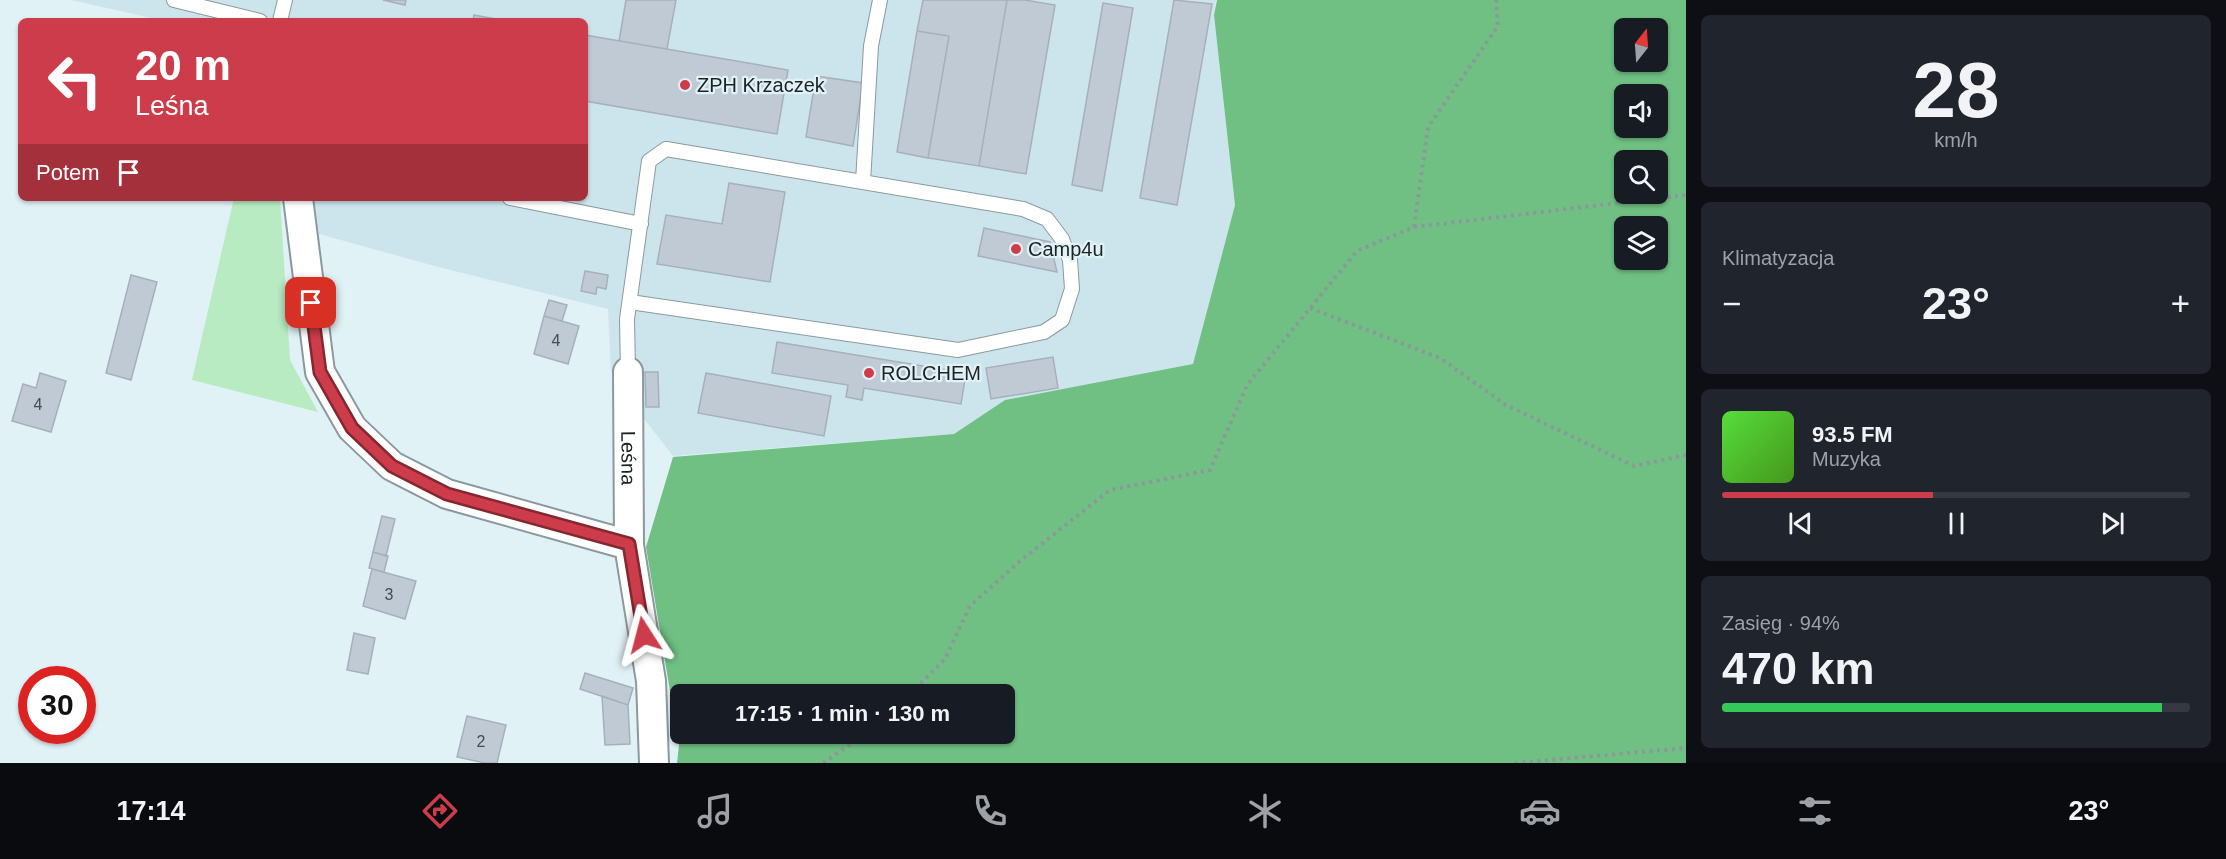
<!DOCTYPE html>
<html lang="pl">
<meta charset="utf-8">
<style>
body{margin:0;font-family:Arial,sans-serif;background:#20242c;color:#f1f3f6;height:100vh;display:flex;flex-direction:column;font-size:22px;white-space:nowrap}
*{box-sizing:border-box;margin:0}
p{font-size:20px;color:#9ea1a6}
.icon{flex:none;width:33px;height:33px;fill:none;stroke:currentColor;stroke-width:2;stroke-linecap:round;stroke-linejoin:round}
.map{position:relative;flex:1;overflow:hidden}
.sheet{display:flex;flex-direction:column;gap:15px;padding:15px;background:#0d0f14;width:540px}
.sheet>*{flex:none}
.top-card{position:absolute;left:18px;top:18px;width:570px;height:183px;border-radius:9px;box-shadow:0 2px 4px #0004;background:#cc3c4a;color:#fff;overflow:hidden}
.needle{width:39px;rotate:17deg}
.buttons{position:absolute;left:1614px;top:18px;display:grid;gap:12px}
.buttons a{display:grid;place-items:center;width:54px;height:54px;border-radius:9px;background:#171b24;box-shadow:0 2px 4px #0004;font-size:30px}
.speed{position:absolute;left:18px;top:666px;display:flex;gap:12px;font-size:30px;font-weight:700;text-align:center}
.speed>*{display:grid;place-content:center;width:78px;height:78px;border-radius:50%;background:#171b24;box-shadow:0 2px 4px #0004;line-height:1}
.speed .limit{border:9px solid #d22;background:#fff;color:#111}
.pin{position:absolute;display:grid;place-items:center;width:51px;height:51px;color:#fff;margin:-26px;border-radius:12px;box-shadow:0 3px 9px #0006}
.me{position:absolute;width:66px;margin:-33px;rotate:351deg;stroke-linejoin:round;filter:drop-shadow(0 0 4px #0008)}
.turn{display:flex;align-items:center;gap:21px;height:126px;padding:0 18px;font-size:27px}
.turn .icon{width:78px;height:78px;stroke-width:2.5}
.turn b{display:block;font-size:42px;line-height:51px}
.then{display:flex;align-items:center;height:57px;padding:0 18px;background:#0003;gap:12px;font-size:22px}
.big{font-size:45px;font-weight:700;line-height:1.1}
.sheet .widget{flex:1;display:flex;flex-direction:column;justify-content:center;gap:9px;min-width:0;padding:0 21px;border-radius:9px;background:#20242c}
.sheet .dial{align-items:center;gap:0}
.dial b{font-size:78px;line-height:1}
.song{display:flex;align-items:center;gap:18px}
.cover{width:72px;height:72px;border-radius:9px;background:linear-gradient(135deg,hsl(110 70% 55%),hsl(100 70% 35%))}
.played{height:6px;border-radius:3px;background:linear-gradient(90deg,#cc3c4a 45%,#363941 45%)}
.keys{display:flex;justify-content:space-around;direction:ltr}
.heat{display:flex;justify-content:space-between;align-items:center;font-size:33px;direction:ltr}
.charge{height:9px;border-radius:4px;background:linear-gradient(90deg,#34c759 94%,#363941 0)}
.trip{position:absolute;left:670px;top:684px;width:345px;height:60px;border-radius:9px;background:#171b24;box-shadow:0 2px 4px #0004;font-weight:700;line-height:60px;text-align:center}
.tabs{display:flex;height:96px;justify-content:space-around;align-items:center;background:#090b0e;color:#9ea1a6}
.tabs .icon{width:42px;height:42px}
.tabs .on{color:#cc3c4a}
.tabs b{font-size:27px;color:#f1f3f6}
main{display:flex;flex:1;min-height:0}
.map>svg:first-child{display:block}
</style>
<main>
<div class="map">
<svg width="1686" height="763" viewBox="0 0 1686 763">
<rect width="100%" height="100%" fill="#e1f2f6"/>
<path fill="#cce5ec" d="M 71,0 L 1216,0 L 1214,15 L 1235,205 L 1193,365 L 1005,400 L 954,434 L 673,456 L 638,411 L 638,372 L 611,372 L 608,309 L 438,267 L 319,234 L 314,198 L 585,198 L 585,21 L 165,21 Z"/>
<path fill="#b8ebc2" d="M 234,198 L 280,198 L 290,360 L 318,412 L 192,380 Z"/>
<path fill="#70c083" fill-rule="evenodd" d="M 1217,0 L 1686,0 L 1686,763 L 677,763 L 679,745 L 646,547 L 673,457 L 954,434 L 1005,400 L 1193,364 L 1235,205 L 1214,15 ZM 1624,28 L 1658,28 L 1658,62 L 1624,62 ZM 1624,94 L 1658,94 L 1658,128 L 1624,128 ZM 1624,160 L 1658,160 L 1658,194 L 1624,194 ZM 1624,226 L 1658,226 L 1658,260 L 1624,260 ZM 681,694 L 1005,694 L 1005,734 L 681,734 Z"/>
<path fill="#c0cad5" stroke="#a6b0ba" stroke-width="1.5" d="M 383,0 L 406,0 L 405,5 Z
M 626,0 L 676,0 L 667,49 L 619,41 Z
M 923,0 L 1007,0 L 979,166 L 928,158 L 949,36 L 917,31 Z
M 1007,0 L 1025,0 L 1055,5 L 1026,174 L 979,166 Z
M 1174,0 L 1212,4 L 1177,205 L 1140,198 Z
M 1103,3 L 1133,8 L 1102,191 L 1072,185 Z
M 474,15 L 506,21 L 473,21 Z
M 917,31 L 949,36 L 928,158 L 897,152 Z
M 585,35 L 788,70 L 777,134 L 585,101 Z
M 816,76 L 863,83 L 853,146 L 806,137 Z
M 729,183 L 785,192 L 770,282 L 657,264 L 666,215 L 722,224 Z
M 984,228 L 1050,242 L 1057,272 L 978,256 Z
M 585,271 L 608,275 L 606,289 L 597,287 L 596,294 L 581,291 Z
M 131,275 L 157,282 L 131,380 L 106,373 Z
M 549,300 L 567,305 L 562,321 L 544,316 Z
M 544,316 L 579,326 L 568,364 L 534,354 Z
M 777,342 L 966,373 L 961,404 L 864,388 L 862,400 L 846,397 L 848,385 L 772,373 Z
M 1053,357 L 1058,388 L 991,399 L 986,368 Z
M 645,372 L 658,372 L 659,407 L 646,407 Z
M 40,373 L 66,381 L 51,432 L 12,421 L 23,384 L 36,388 Z
M 706,373 L 831,396 L 824,436 L 698,413 Z
M 382,516 L 395,519 L 386,556 L 373,552 Z
M 373,552 L 388,556 L 384,572 L 369,568 Z
M 372,569 L 416,581 L 405,619 L 363,606 Z
M 354,633 L 375,638 L 368,674 L 347,670 Z
M 585,673 L 633,688 L 628,705 L 580,689 Z
M 602,696 L 628,705 L 630,744 L 605,745 Z
M 467,716 L 506,725 L 497,763 L 485,763 L 457,757 Z"/>
<g fill="none" stroke-linecap="round" stroke-linejoin="round">
<g stroke="#8a999d" stroke-width="16">
<path id="service" d="M 174,0 L 260,21
M 280,21 L 285,0
M 863,182 L 871,46 L 880,0
M 510,198 L 641,224
M 628,372 L 627,319 L 649,161 L 666,149 L 1023,209 L 1047,219 L 1062,239 L 1070,260 L 1072,289 L 1062,320 L 1044,332 L 958,350 L 630,302"/>
</g>
<g stroke="#8a999d" stroke-width="32">
<g id="minor">
<path d="M 298,198 L 320,372 L 352,428 L 392,466 L 447,494 L 629,545 L 651,681 L 654,763"/>
<path id="s1" d="M 628,372 L 629,545"/>
</g>
</g>
<path stroke="#8b989b" stroke-width="4" stroke-dasharray="3 4.5" stroke-linecap="butt" d="M 1414,227 L 1428,127 L 1498,26 L 1496,0
M 1310,308 L 1440,358 L 1506,405 L 1634,466 L 1686,455
M 910,694 L 945,659 L 970,606 L 1020,561 L 1110,490 L 1210,470 L 1247,385 L 1357,251 L 1414,227 L 1686,195
M 823,763 L 865,734
M 1515,763 L 1686,748"/>
<use href="#service" stroke="#fff" stroke-width="14"/>
<use href="#minor" stroke="#fff" stroke-width="28"/>
</g>
<g fill="none" stroke-linecap="round" stroke-linejoin="round">
<g stroke="#852730" stroke-width="15">
<path id="route" d="M 311,303 L 320,372 L 352,428 L 392,466 L 447,494 L 629,544 L 644,635"/>
</g>
<use href="#route" stroke="#cc3c4a" stroke-width="10"/>
</g>
<g fill="#cc3c4a" stroke="#e1f2f6" stroke-width="2">
<circle cx="685" cy="85" r="6"/>
<circle cx="1016" cy="249" r="6"/>
<circle cx="869" cy="373" r="6"/>
</g>
<g text-anchor="middle" stroke-width="4.5" stroke-linejoin="round" paint-order="stroke">
<g font-size="16" fill="#454d50">
<text x="556" y="346">4</text>
<text x="38" y="410">4</text>
<text x="389" y="600">3</text>
<text x="481" y="747">2</text>
</g>
<g font-size="20" fill="#1c2324" stroke="#e1f2f6" text-anchor="start">
<text x="697" y="92">ZPH Krzaczek</text>
<text x="1028" y="256">Camp4u</text>
<text x="881" y="380">ROLCHEM</text>
</g>
<g font-size="20" fill="#1c2324" stroke="#e1f2f6">
<text dy="7" stroke="none"><textPath href="#s1" startOffset="86">Leśna</textPath></text>
</g>
</g>
</svg>
<div class="buttons">
<a><svg class="needle" viewBox="-14 -14 28 28"><path d="M0-13l5 13h-10z" fill="#e53935"/><path d="M0 13l5-13h-10z" fill="#9ea1a6"/></svg></a>
<a><svg class="icon" aria-label="sound" viewBox="0 0 24 24"><path d="M4 9h4l5-4v14l-5-4H4zM17 9q2 3 0 6"/></svg></a>
<a><svg class="icon" aria-label="search" viewBox="0 0 24 24"><circle cx="10" cy="10" r="6"/><path d="M15 15l6 6"/></svg></a>
<a><svg class="icon" aria-label="layers" viewBox="0 0 24 24"><path d="M12 4l9 5-9 5-9-5zM3 14l9 5 9-5"/></svg></a>
</div>
<div class="speed"><div class="limit">30</div></div>
<div class="pin" style="left:311px;top:303px;background:#d93025"><svg class="icon" aria-label="arrive" viewBox="0 0 24 24"><path d="M6 21V4h12l-3 4 3 4H6"/></svg></div>
<svg class="me" style="left:644px;top:635px" viewBox="-20 -20 40 40"><path d="M0-17L14 15 0 8-14 15z" fill="#cc3c4a" stroke="#fff" stroke-width="4"/></svg>
<div class="trip">17:15 · 1 min · 130 m</div>
<div class="top-card">
<div class="turn"><svg class="icon" aria-label="left" viewBox="0 0 24 24"><path d="M17 20v-9H6M10 6l-5 5 5 5"/></svg><div><b>20 m</b>Leśna</div></div>
<div class="then">Potem<svg class="icon" aria-label="arrive" viewBox="0 0 24 24"><path d="M6 21V4h12l-3 4 3 4H6"/></svg></div>
</div>
</div>
<section class="sheet">
<div class="widget dial"><b>28</b><p>km/h</p></div>
<div class="widget"><p>Klimatyzacja</p>
<div class="heat"><a>−</a><b class="big">23°</b><a>+</a></div>
</div>
<div class="widget">
<div class="song"><i class="cover"></i><div><b>93.5 FM</b><p>Muzyka</p></div></div>
<div class="played"></div>
<div class="keys"><svg class="icon" aria-label="previous" viewBox="0 0 24 24"><path d="M18 5L8 12l10 7zM5 5v14"/></svg><svg class="icon" aria-label="pause" viewBox="0 0 24 24"><path d="M8 5v14M16 5v14"/></svg><svg class="icon" aria-label="next" viewBox="0 0 24 24"><path d="M6 5l10 7-10 7zM19 5v14"/></svg></div>
</div>
<div class="widget"><p>Zasięg · 94%</p><b class="big">470 km</b><div class="charge"></div></div>
</section>
</main>
<nav class="tabs">
<b>17:14</b>
<svg class="icon on" aria-label="directions" viewBox="0 0 24 24"><path d="M12 3l9 9-9 9-9-9zM9 14v-3h6M13 9l2 2-2 2"/></svg>
<svg class="icon" aria-label="music" viewBox="0 0 24 24"><path d="M9 18V5l10-2v13"/><circle cx="6" cy="18" r="3"/><circle cx="16" cy="16" r="3"/></svg>
<svg class="icon" aria-label="phone" viewBox="0 0 24 24"><path d="M5 4h4l2 5-3 2q2 4 5 5l2-3 5 2v4C11 20 4 13 5 4z"/></svg>
<svg class="icon" aria-label="climate" viewBox="0 0 24 24"><path d="M12 3v18M4 7l16 10M4 17L20 7"/></svg>
<svg class="icon" aria-label="car" viewBox="0 0 24 24"><path d="M5 17H2v-5l4-1 3-4h7l3 4 3 1v5h-3M9 17h6M6 11h13"/><circle cx="7" cy="17" r="2"/><circle cx="17" cy="17" r="2"/></svg>
<svg class="icon" aria-label="filters" viewBox="0 0 24 24"><path d="M4 7h16M4 17h16"/><circle cx="9" cy="7" r="2"/><circle cx="15" cy="17" r="2"/></svg>
<b>23°</b>
</nav>
